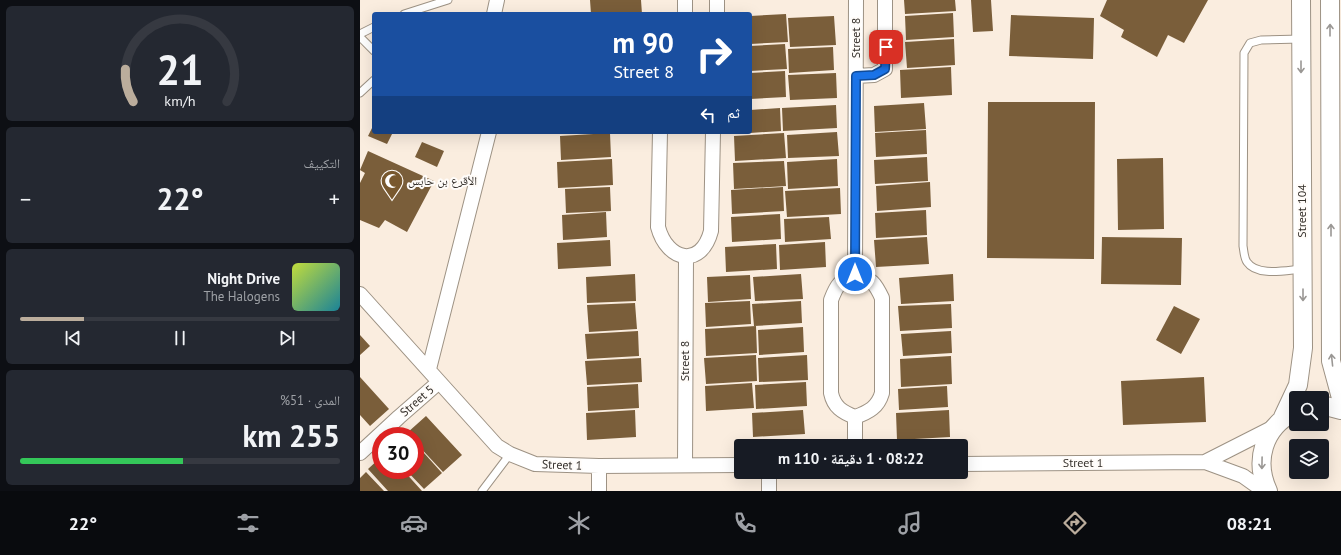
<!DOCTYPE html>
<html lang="ar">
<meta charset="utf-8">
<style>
body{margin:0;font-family:"PT Sans","Noto Naskh Arabic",sans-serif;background:#242831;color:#f1f3f6;direction:rtl;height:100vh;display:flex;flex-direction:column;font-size:15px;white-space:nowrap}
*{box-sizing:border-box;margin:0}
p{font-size:13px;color:#9ea1a6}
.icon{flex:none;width:22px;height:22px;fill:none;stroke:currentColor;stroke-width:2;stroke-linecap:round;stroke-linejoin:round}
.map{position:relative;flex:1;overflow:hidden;direction:ltr}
.drawer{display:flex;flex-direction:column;gap:6px;padding:6px;background:#0d0f14;width:360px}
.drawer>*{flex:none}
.guide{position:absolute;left:12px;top:12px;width:380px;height:122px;border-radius:4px;box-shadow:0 4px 16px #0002;direction:rtl;background:#1a4fa0;color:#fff;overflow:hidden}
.buttons{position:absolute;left:929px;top:391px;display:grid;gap:8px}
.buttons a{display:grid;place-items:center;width:40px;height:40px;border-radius:4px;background:#171b24;box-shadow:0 4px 16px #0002;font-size:20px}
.speed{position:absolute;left:12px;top:427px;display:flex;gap:8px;font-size:20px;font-weight:700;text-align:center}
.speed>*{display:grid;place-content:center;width:52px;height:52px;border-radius:50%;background:#171b24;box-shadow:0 4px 16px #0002;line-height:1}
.speed .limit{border:6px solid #d22;background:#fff;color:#111}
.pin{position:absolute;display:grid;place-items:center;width:34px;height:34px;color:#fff;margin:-17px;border-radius:8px;box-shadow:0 2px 6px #0006}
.me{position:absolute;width:44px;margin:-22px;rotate:0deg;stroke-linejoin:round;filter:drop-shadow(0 0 3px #0008)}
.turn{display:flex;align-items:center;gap:14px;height:84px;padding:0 12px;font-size:18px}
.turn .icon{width:52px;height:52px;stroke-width:2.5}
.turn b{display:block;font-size:28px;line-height:34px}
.then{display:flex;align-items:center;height:38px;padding:0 12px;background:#0003;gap:8px;font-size:15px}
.big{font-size:30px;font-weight:800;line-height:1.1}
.drawer .tile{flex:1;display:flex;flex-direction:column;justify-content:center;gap:6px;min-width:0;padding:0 14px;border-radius:6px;background:#242831}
.drawer .dial{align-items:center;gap:0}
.dial svg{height:104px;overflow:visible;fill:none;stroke:#363941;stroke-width:7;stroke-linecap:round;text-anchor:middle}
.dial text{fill:#f1f3f6;stroke:none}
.song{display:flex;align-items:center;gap:12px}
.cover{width:48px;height:48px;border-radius:6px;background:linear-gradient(135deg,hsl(70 70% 55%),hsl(190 70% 35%))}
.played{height:4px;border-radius:2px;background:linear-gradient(90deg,#bbad9c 20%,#363941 20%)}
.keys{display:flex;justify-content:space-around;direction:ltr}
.heat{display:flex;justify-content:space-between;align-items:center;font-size:22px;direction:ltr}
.charge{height:6px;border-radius:3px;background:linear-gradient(90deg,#34c759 51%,#363941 0)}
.trip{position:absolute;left:374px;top:439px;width:234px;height:40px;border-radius:4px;background:#171b24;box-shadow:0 4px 16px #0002;font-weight:800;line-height:40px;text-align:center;direction:rtl}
.menu{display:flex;height:64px;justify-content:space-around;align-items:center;background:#090b0e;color:#9ea1a6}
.menu .icon{width:28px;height:28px}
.menu .current{color:#bbad9c}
.menu b{font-size:18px;color:#f1f3f6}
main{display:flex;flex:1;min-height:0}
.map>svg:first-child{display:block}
</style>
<main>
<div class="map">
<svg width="981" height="491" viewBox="0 0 981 491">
<rect width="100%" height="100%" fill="#faeddf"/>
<path fill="#7a5e3a" d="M 230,0 L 281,0 L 282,14 L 231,14 Z
M 544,0 L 595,0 L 596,11 L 545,14 Z
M 611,0 L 631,0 L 633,31 L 613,32 Z
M 747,0 L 848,0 L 824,43 L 808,35 L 797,57 L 761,37 L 764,30 L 740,16 Z
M 593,13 L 594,37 L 546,40 L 545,16 Z
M 426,14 L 428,42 L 390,44 L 390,16 Z
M 651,15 L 734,18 L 733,59 L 649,56 Z
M 474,16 L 476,45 L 430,47 L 428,18 Z
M 594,39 L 595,65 L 547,68 L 545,42 Z
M 425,44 L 427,69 L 390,71 L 390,46 Z
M 473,47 L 474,70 L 429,73 L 428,49 Z
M 591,67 L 592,95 L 541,98 L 540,70 Z
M 425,71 L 426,97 L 390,99 L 390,73 Z
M 476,73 L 477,98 L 430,100 L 428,75 Z
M 628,102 L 735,102 L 734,259 L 627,258 Z
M 564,103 L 566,129 L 515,132 L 514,106 Z
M 476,105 L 477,128 L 423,131 L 422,108 Z
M 420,108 L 421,131 L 390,133 L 390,110 Z
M 14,124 L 14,132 L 33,132 L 27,144 L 8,136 Z
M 566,130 L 567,154 L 516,157 L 515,133 Z
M 477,132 L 479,156 L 428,158 L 427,135 Z
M 250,133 L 251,157 L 201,160 L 200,136 Z
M 424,133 L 426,158 L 375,161 L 374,136 Z
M 62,142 L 84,151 L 77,167 L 55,157 Z
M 8,151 L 74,181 L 47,232 L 25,220 L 19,228 L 0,220 L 0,183 L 5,173 L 0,170 Z
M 567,157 L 568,181 L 515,184 L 514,160 Z
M 803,158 L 804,229 L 758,230 L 757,159 Z
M 252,159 L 253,185 L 198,188 L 197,162 Z
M 477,159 L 478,186 L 428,189 L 427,162 Z
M 424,161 L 426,186 L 374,189 L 373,163 Z
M 570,182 L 571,207 L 517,211 L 516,186 Z
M 250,187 L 251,211 L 206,213 L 205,189 Z
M 423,187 L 424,211 L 372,214 L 371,190 Z
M 480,188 L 481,214 L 427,217 L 425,191 Z
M 566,210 L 567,235 L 516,238 L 515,213 Z
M 246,212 L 247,237 L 203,240 L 202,215 Z
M 420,214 L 421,239 L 372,242 L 371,217 Z
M 469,217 L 471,239 L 425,242 L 424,219 Z
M 567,237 L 569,264 L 516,267 L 514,240 Z
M 742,237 L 822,238 L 821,285 L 741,284 Z
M 250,240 L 251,266 L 198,269 L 197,243 Z
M 465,242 L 466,267 L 420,270 L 419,245 Z
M 416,244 L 417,269 L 366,272 L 365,247 Z
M 275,274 L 276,301 L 227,303 L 226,277 Z
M 441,274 L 443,299 L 395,301 L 393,277 Z
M 593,274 L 594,301 L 541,304 L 539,278 Z
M 390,275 L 391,299 L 348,302 L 347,277 Z
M 390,301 L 391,324 L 346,327 L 345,303 Z
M 441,301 L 442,323 L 394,326 L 392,304 Z
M 275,303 L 277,329 L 229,332 L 227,305 Z
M 591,304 L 592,328 L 540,331 L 538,306 Z
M 814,306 L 840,319 L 821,354 L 796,340 Z
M 396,326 L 397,353 L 346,356 L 345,329 Z
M 443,327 L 444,352 L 399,355 L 398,330 Z
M 278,331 L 279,356 L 227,359 L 225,334 Z
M 591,331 L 592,353 L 543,356 L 541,334 Z
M 0,335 L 10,346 L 0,355 Z
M 396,355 L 397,381 L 346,384 L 344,358 Z
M 447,355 L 448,380 L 399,382 L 398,358 Z
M 591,356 L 592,384 L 541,387 L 540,359 Z
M 281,358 L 282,382 L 227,385 L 225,361 Z
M 0,377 L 29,409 L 10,426 L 0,415 Z
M 844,377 L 846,422 L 763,425 L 761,381 Z
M 446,382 L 447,406 L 396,409 L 395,385 Z
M 392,383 L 394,408 L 346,411 L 345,386 Z
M 278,384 L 279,408 L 228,411 L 227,387 Z
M 587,386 L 588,407 L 539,410 L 538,389 Z
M 275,410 L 276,437 L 227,440 L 226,413 Z
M 443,410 L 445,434 L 393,437 L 392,413 Z
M 589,410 L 590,437 L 537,440 L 536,413 Z
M 66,416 L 102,455 L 83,472 L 55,442 L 55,436 L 50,436 L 47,433 Z
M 55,443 L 82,473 L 64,489 L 46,470 L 55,470 Z
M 21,457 L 21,470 L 43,470 L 62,491 L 28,491 L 8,469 Z
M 6,472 L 24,491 L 0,491 L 0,478 Z"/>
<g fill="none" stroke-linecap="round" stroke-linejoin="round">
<g stroke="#9d9284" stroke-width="9">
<path id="service" d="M 44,14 L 88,0
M 0,34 L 14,27
M 0,37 L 14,51
M 941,39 L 901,40 L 890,43 L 884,53 L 883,246 C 884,251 884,258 887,262 C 897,277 927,270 942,269
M 0,93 L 14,80
M 122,491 L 150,454"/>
</g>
<g stroke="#9d9284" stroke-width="16">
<path id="minor" d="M 325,0 L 325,14
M 134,14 L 137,0
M 357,14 L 357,0
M 496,76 L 514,75 L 525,69 L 525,0
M 300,132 L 298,227 C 307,261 341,269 351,231 L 353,132
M 495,274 C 512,279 515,283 522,298 L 522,393 C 518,407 509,412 495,417 C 482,412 474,407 471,393 L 471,300 C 477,284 480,281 495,274 Z
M 495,274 L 496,0
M 0,294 L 137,446 L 150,454 L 175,464 L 239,466 L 381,465
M 69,369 L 129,132
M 495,417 L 495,446
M 0,453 L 39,417 L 79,382
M 845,462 L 912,428
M 601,464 L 845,462 L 883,476 L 904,491
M 325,465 L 326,257
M 239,466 L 239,491
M 409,472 L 409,491"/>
</g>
<g stroke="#9d9284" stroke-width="20">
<path id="tertiary" d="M 970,0 L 971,361 L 981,398
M 962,405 L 981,410
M 923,417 L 938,385 L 943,348 L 941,0
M 908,491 C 894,461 903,428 934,412"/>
</g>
<use href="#service" stroke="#fff" stroke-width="7"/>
<use href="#minor" stroke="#fff" stroke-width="14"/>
<use href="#tertiary" stroke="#fff" stroke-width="18"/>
</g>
<defs><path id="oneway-shaft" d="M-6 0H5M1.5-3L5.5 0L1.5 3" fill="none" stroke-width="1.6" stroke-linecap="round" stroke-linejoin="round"/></defs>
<g stroke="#9a9794">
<use href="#oneway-shaft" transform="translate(970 30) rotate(-90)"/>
<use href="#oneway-shaft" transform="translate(941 67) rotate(90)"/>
<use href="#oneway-shaft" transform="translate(971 230) rotate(-90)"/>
<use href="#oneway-shaft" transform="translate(943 295) rotate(90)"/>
<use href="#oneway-shaft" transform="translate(972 360) rotate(-96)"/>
<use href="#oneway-shaft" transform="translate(902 463) rotate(91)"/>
</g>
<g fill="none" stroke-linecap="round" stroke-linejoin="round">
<g stroke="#114b97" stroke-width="10">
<path id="route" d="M 495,274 L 496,76 L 514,75 L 525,69 L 526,47"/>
</g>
<use href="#route" stroke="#1a73e8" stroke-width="7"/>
</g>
<defs>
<g id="mosque-pin" transform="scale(1.15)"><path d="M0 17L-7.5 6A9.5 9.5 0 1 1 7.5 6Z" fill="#78582e" stroke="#fffcf9"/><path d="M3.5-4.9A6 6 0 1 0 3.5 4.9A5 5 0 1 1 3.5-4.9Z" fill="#fff"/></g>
</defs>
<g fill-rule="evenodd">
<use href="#mosque-pin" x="32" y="181"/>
</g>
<g text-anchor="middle" stroke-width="4" stroke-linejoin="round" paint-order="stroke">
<g font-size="12" fill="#342f2a" stroke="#fffcf9">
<text transform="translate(496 38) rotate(-90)" y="4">Street 8</text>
<text transform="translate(942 211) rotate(-90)" y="4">Street 104</text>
<text transform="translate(325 361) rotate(-90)" y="4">Street 8</text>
<text transform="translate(57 401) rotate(-41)" y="4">Street 5</text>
<text x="723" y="467">Street 1</text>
<text transform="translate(202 465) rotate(2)" y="4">Street 1</text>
</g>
<g font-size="12" fill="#342f2a" stroke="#fffcf9" text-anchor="start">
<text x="48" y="185">الأقرع بن حابس</text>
</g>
</g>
</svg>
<div class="buttons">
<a><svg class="icon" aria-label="search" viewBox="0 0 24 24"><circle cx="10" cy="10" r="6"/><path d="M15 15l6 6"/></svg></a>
<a><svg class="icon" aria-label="layers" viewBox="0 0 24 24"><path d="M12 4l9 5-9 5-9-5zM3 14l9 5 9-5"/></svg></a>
</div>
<div class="speed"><div class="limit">30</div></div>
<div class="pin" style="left:526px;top:47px;background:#d93025"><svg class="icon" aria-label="arrive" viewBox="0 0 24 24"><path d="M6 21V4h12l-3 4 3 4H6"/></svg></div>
<svg class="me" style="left:495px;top:274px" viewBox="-20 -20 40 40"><circle r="17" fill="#1a73e8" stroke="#fff" stroke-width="3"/><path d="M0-11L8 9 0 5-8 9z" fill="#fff"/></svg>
<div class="trip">08:22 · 1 دقيقة · 110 m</div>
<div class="guide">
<div class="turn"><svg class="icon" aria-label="right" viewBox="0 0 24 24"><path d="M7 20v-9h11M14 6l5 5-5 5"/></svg><div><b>90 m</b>Street 8</div></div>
<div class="then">ثم<svg class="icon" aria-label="left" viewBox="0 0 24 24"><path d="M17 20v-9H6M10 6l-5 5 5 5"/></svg></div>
</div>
</div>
<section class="drawer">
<div class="tile dial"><svg viewBox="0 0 100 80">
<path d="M14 69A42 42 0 1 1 86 69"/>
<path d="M14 69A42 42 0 0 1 8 44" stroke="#bbad9c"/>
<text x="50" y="56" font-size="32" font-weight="700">21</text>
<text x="50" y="72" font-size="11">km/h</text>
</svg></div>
<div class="tile"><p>التكييف</p>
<div class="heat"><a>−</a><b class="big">22°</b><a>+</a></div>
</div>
<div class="tile">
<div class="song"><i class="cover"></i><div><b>Night Drive</b><p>The Halogens</p></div></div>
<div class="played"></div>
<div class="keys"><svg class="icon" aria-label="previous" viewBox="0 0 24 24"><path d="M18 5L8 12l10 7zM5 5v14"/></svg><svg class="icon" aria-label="pause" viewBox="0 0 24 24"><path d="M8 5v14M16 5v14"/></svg><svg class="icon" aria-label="next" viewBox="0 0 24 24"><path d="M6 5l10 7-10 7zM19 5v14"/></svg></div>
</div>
<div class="tile"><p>المدى · 51%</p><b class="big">255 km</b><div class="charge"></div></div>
</section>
</main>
<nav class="menu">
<b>08:21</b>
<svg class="icon current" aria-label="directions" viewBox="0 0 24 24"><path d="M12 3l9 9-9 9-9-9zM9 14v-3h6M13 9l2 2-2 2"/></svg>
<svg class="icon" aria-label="music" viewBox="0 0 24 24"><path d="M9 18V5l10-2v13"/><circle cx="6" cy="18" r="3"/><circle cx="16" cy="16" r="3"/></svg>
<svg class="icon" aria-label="phone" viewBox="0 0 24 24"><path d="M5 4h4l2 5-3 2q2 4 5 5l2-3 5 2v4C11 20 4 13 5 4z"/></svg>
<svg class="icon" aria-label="climate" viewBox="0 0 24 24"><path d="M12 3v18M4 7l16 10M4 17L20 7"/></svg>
<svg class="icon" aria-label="car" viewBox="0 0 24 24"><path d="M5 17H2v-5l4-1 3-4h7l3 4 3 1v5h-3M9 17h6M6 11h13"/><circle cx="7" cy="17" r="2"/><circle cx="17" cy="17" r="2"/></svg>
<svg class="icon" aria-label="filters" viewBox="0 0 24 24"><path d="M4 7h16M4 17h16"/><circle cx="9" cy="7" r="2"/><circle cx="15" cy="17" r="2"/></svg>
<b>22°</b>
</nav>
